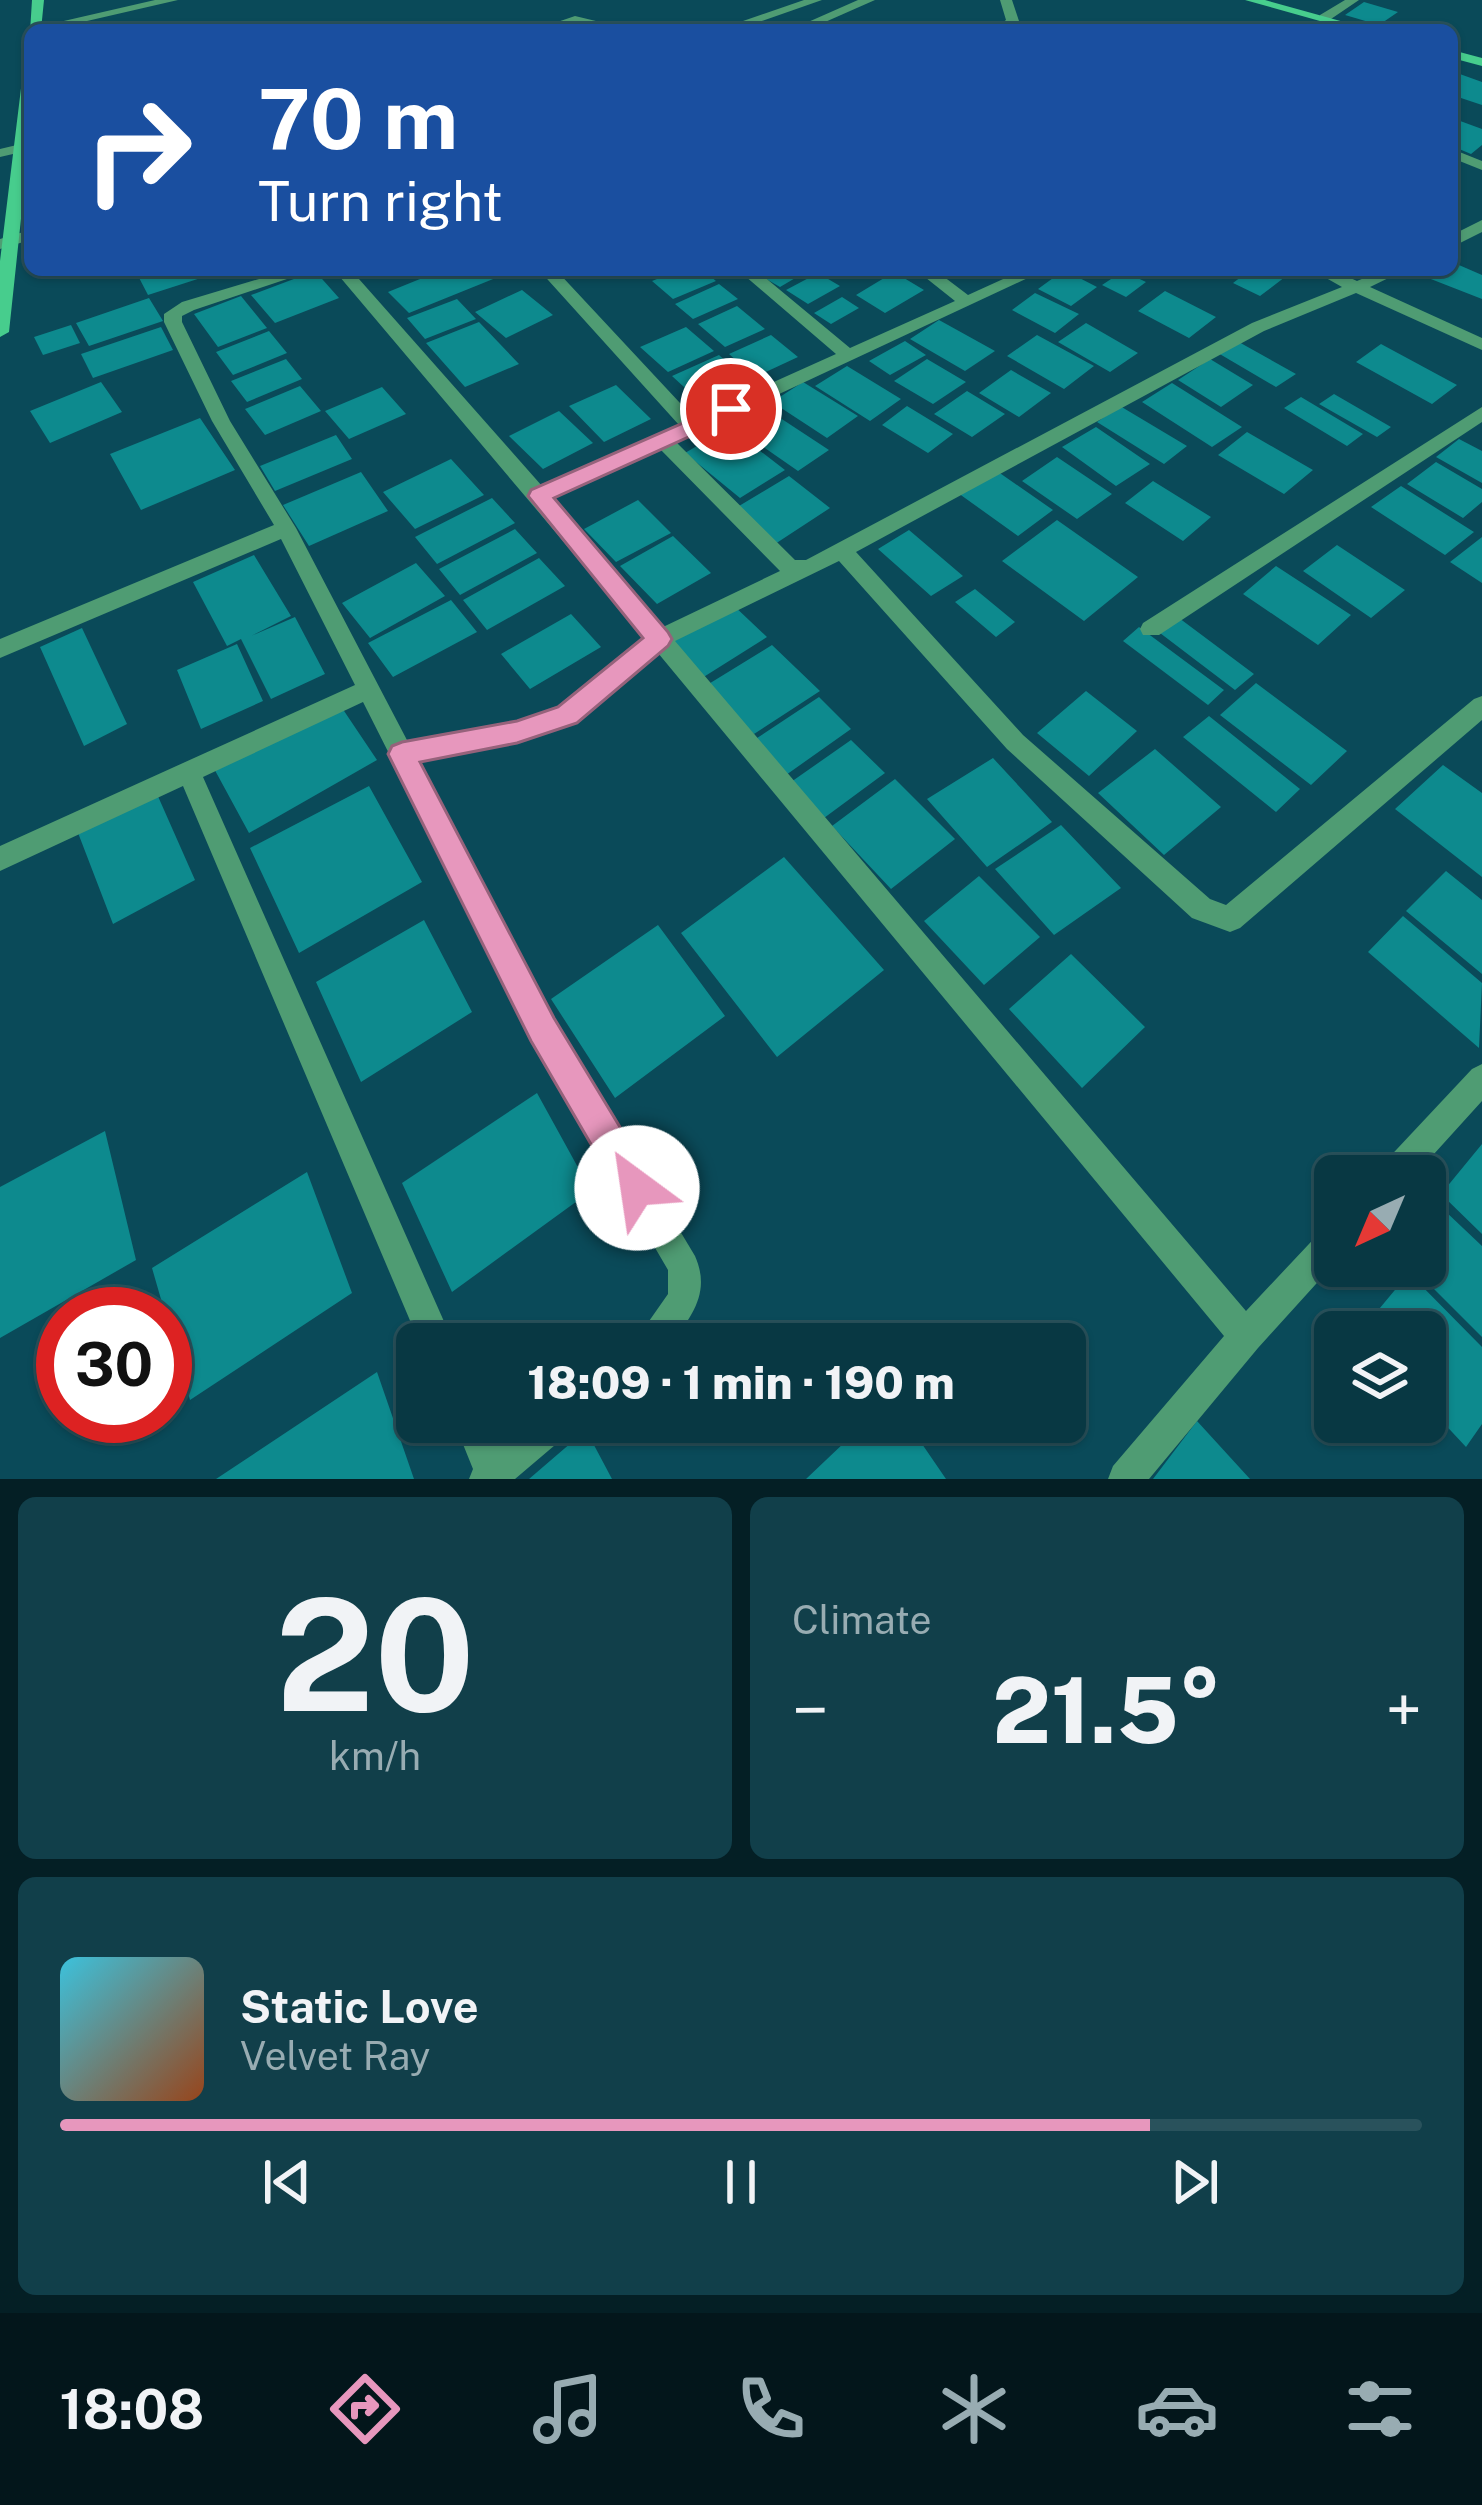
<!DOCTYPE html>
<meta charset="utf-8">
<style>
body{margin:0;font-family:"Public Sans",sans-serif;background:#113f4a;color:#f1f3f6;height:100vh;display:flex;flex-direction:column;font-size:45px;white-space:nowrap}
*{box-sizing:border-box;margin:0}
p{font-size:39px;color:#98acb2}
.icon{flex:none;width:66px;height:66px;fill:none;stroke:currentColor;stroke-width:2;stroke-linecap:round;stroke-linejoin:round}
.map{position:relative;height:1479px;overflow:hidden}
.panel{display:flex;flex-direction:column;gap:18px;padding:18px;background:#041f25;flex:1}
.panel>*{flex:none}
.banner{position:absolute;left:24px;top:24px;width:1434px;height:252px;border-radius:18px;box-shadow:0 3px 9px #0004,0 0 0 3px #29525c;background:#1a4fa0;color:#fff;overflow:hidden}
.needle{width:78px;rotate:224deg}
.fabs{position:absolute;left:1314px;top:1155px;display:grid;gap:24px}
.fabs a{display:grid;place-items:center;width:132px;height:132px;border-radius:18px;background:#083843;box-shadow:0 3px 9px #0004,0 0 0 3px #29525c;font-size:60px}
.speed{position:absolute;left:36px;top:1287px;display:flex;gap:24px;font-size:60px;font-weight:700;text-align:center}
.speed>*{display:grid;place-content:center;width:156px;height:156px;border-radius:50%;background:#083843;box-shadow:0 3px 9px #0004,0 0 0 3px #29525c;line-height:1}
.speed .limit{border:18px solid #d22;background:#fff;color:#111}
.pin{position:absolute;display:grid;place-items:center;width:102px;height:102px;color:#fff;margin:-51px;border:6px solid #fff;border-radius:50%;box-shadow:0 3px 12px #0007}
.me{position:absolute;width:132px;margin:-66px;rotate:329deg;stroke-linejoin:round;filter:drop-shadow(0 0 9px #0008)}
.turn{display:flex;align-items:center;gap:42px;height:252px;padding:0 36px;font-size:54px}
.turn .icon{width:156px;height:156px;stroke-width:2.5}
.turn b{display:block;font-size:84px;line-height:102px}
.big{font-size:90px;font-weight:800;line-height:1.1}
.panel .widget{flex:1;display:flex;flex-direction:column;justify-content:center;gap:18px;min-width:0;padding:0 42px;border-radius:18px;background:#113f4a}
.panel .dial{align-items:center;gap:0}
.dial b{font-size:156px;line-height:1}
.song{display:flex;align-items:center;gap:36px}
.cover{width:144px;height:144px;border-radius:18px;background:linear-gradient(135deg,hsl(190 70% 55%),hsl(20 70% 35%))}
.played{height:12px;border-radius:6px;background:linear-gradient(90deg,#e797bd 80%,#29525c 80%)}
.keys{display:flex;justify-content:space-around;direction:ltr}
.heat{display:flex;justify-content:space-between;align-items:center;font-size:66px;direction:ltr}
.panel .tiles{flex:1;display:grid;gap:18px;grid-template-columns:1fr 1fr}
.widget:last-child{grid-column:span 2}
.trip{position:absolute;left:396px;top:1323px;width:690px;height:120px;border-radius:18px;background:#083843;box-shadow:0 3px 9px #0004,0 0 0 3px #29525c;font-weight:800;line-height:120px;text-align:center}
.menu{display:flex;height:192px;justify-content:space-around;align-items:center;background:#03161b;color:#98acb2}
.menu .icon{width:84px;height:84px}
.menu .active{color:#e797bd}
.menu b{font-size:54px;color:#f1f3f6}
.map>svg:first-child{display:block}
</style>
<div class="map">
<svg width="1482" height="1479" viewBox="0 0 1482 1479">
<rect width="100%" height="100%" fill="#0a4a59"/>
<path fill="#0d8a8e" d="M 1364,2 L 1398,12 L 1379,25 L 1345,15 Z
M 1457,73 L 1482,82 L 1482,105 L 1452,95 L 1452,74 Z
M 1452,118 L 1482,129 L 1482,145 L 1471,154 L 1452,146 Z
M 1452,262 L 1482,275 L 1482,299 L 1418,274 L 1452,270 Z
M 135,270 L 204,270 L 207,276 L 148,295 Z
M 442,270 L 504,270 L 508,273 L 409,313 L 388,292 Z
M 679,270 L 703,270 L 716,281 L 673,299 L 652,281 Z
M 751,270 L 809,270 L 780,287 Z
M 1064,270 L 1097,287 L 1071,306 L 1038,289 Z
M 1250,270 L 1270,270 L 1285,277 L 1260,296 L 1233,283 Z
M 315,271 L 339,298 L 275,323 L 251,295 Z
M 1123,271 L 1146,282 L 1126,297 L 1102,285 Z
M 894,272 L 924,290 L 885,313 L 856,295 Z
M 818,273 L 840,286 L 808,304 L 786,290 Z
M 719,284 L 738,299 L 693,319 L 675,304 Z
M 522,290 L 553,315 L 506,338 L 475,312 Z
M 1165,291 L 1216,317 L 1189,338 L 1138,311 Z
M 1035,293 L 1079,314 L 1055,333 L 1012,310 Z
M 241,296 L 267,328 L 218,347 L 194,314 Z
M 842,297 L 859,308 L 831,324 L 814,313 Z
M 149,298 L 163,321 L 89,346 L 76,323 Z
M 457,299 L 476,319 L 425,339 L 407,318 Z
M 737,306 L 765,329 L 725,347 L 698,324 Z
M 939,320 L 995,351 L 965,371 L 910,339 Z
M 479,322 L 519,364 L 465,387 L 426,343 Z
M 1086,323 L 1138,353 L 1110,372 L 1058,342 Z
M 71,325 L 80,343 L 43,355 L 34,337 Z
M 161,327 L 173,350 L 93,378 L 81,354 Z
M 686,327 L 714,351 L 668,372 L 640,347 Z
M 269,331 L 287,353 L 233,375 L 216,352 Z
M 771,335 L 798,357 L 755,377 L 729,354 Z
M 1037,335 L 1094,366 L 1064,389 L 1007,356 Z
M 905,341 L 926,355 L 890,375 L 869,361 Z
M 1237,341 L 1296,374 L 1276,387 L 1218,353 Z
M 1381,344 L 1457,385 L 1432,404 L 1356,362 Z
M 719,355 L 756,388 L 709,410 L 672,376 Z
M 286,359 L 302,379 L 247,402 L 231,381 Z
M 927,359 L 966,382 L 933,404 L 894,381 Z
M 1210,359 L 1253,385 L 1221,407 L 1178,380 Z
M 847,366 L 901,399 L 870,421 L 815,386 Z
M 1011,370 L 1051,393 L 1019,417 L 979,393 Z
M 101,382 L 122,412 L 50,443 L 30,411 Z
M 803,382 L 858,416 L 827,438 L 772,402 Z
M 1172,383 L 1242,427 L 1212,447 L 1142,402 Z
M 616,385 L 651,419 L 604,442 L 569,406 Z
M 300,386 L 321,411 L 265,435 L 245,409 Z
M 382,387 L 406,414 L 349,439 L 325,411 Z
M 967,391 L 1005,414 L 972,437 L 934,414 Z
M 1334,394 L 1391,427 L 1377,437 L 1319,404 Z
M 1301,397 L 1363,434 L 1347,446 L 1284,408 Z
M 762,406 L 829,450 L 798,471 L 732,425 Z
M 907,406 L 953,434 L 928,453 L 882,425 Z
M 1120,406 L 1187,446 L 1164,464 L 1097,422 Z
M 559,411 L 593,443 L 543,469 L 509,436 Z
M 200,418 L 235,470 L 141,510 L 110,454 Z
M 729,427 L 785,470 L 740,498 L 685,453 Z
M 1096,427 L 1150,464 L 1116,486 L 1062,447 Z
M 1247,432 L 1313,470 L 1284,494 L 1218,455 Z
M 336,435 L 352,459 L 275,491 L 260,466 Z
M 1459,439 L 1482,451 L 1482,483 L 1436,457 Z
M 1057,457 L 1112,494 L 1077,519 L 1022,481 Z
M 451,459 L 484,495 L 415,529 L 383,492 Z
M 1436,462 L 1482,489 L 1482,502 L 1463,518 L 1407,484 Z
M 994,469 L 1053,510 L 1018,536 L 958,493 Z
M 361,472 L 388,511 L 309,546 L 283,505 Z
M 789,476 L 830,508 L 775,544 L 734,509 Z
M 1153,481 L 1211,517 L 1183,541 L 1125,503 Z
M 1401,486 L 1474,532 L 1445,555 L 1371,507 Z
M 492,498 L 515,523 L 437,564 L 415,537 Z
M 638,500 L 671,533 L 616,562 L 584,529 Z
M 1057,520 L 1138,577 L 1084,621 L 1002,561 Z
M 515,529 L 537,553 L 460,595 L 439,569 Z
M 909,530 L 963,576 L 931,596 L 878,549 Z
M 673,536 L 711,573 L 657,604 L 620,566 Z
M 1482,537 L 1482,583 L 1450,562 Z
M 1337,545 L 1405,590 L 1371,618 L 1303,571 Z
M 254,555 L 291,616 L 251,636 L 295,617 L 325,674 L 271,699 L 241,639 L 227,646 L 193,582 Z
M 539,558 L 565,586 L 487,630 L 463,600 Z
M 416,563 L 445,596 L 370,638 L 342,603 Z
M 1276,566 L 1351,615 L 1318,645 L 1243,594 Z
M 975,589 L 1015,622 L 996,637 L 955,602 Z
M 451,600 L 477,632 L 393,677 L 368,643 Z
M 731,603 L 767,637 L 702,678 L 668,641 Z
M 571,614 L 601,647 L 530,689 L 501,654 Z
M 1179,618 L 1254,674 L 1235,690 L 1160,633 Z
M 1139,627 L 1224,690 L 1208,705 L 1123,641 Z
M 82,628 L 127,724 L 84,746 L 40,647 Z
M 237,644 L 263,701 L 201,729 L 177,670 Z
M 772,645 L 820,691 L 754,734 L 707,685 Z
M 1256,683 L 1347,751 L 1311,785 L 1220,715 Z
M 1086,691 L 1137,731 L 1089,776 L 1037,733 Z
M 334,696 L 377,760 L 249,833 L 211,763 Z
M 819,697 L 851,729 L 786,775 L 754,740 Z
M 1209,716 L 1300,789 L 1276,812 L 1183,737 Z
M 851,740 L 885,773 L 824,818 L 791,782 Z
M 1155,749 L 1221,807 L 1164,855 L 1098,793 Z
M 993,758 L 1052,822 L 987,867 L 927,799 Z
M 1443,765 L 1482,793 L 1482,877 L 1395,809 Z
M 895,779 L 955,839 L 891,889 L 832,826 Z
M 153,785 L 195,880 L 113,924 L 75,825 Z
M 369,786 L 422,882 L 299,953 L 250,848 Z
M 1061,825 L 1121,888 L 1054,935 L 995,869 Z
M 784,857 L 884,970 L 777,1057 L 681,933 Z
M 1446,871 L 1482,900 L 1482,974 L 1406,911 Z
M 979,876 L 1040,937 L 984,985 L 924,921 Z
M 1403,916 L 1482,983 L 1479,1048 L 1368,952 Z
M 424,920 L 472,1012 L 361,1082 L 316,982 Z
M 658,925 L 725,1016 L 615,1098 L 551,999 Z
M 1071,954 L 1145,1027 L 1082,1088 L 1009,1009 Z
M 537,1093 L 591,1191 L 452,1292 L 402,1183 Z
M 105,1131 L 136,1260 L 0,1338 L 0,1187 Z
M 1482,1144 L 1482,1234 L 1441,1194 Z
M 307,1172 L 352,1293 L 190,1400 L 152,1268 Z
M 1425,1192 L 1482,1246 L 1482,1337 L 1411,1266 L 1425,1266 Z
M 1409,1273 L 1482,1347 L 1482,1424 L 1466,1447 L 1425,1403 L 1425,1332 L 1360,1332 Z
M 377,1372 L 414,1479 L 216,1479 Z
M 1197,1421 L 1250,1479 L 1153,1479 Z
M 866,1422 L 907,1422 L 946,1479 L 806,1479 Z
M 586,1430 L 612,1479 L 529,1479 Z"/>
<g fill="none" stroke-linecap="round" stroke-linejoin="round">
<path fill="#4f9c73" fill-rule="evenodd" d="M 155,0 L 178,0 L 48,30 L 29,29 Z
M 804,0 L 822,0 L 736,30 L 717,30 Z
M 858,0 L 875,0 L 807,30 L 790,30 Z
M 1000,0 L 1012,0 L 1019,21 L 1007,30 L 992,30 L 1006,20 Z
M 1345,0 L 1359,0 L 1328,21 L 1320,21 L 1320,15 Z
M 575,16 L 621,27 L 623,30 L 575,24 L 534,30 Z
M 21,144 L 26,145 L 26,151 L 0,157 L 0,149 Z
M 1452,149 L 1482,161 L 1482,170 L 1452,158 Z
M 1482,220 L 1482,232 L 1452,247 L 1452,235 Z
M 30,230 L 30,240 L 0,249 L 0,239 Z
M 289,270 L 314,270 L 194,310 L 182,316 L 182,322 L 230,421 L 296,528 L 408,742 L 517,722 L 560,708 L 645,638 L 334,270 L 351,270 L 542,486 L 679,425 L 539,270 L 556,270 L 694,418 L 836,354 L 738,270 L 756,270 L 850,348 L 955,301 L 916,270 L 935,270 L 968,295 L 1023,270 L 1045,270 L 676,442 L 795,560 L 806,560 L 1252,323 L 1342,287 L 1312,270 L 1333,270 L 1357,281 L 1383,270 L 1405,270 L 1370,287 L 1482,338 L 1482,350 L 1356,293 L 1264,331 L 856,552 L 1023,735 L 1210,899 L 1226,905 L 1474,699 L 1482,696 L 1482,720 L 1240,928 L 1230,932 L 1192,918 L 1007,749 L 839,561 L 675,641 L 1246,1311 L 1324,1228 L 1335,1223 L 1335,1263 L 1258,1348 L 1149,1479 L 1108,1479 L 1113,1466 L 1224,1336 L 658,653 L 576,722 L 517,742 L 418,761 L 553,1019 L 695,1256 C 711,1292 692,1316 671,1344 L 633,1344 L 668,1294 L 668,1270 L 533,1039 L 363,702 L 203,777 L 454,1344 L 420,1344 L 183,786 L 0,871 L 0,846 L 355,685 L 281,539 L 0,658 L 0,639 L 274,525 L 212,421 L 164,322 L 164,314 L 182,302 ZM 660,449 L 780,571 L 663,627 L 552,498 Z
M 1482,407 L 1482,422 L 1159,635 L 1143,635 L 1140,629 L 1143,623 Z
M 1482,1064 L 1482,1101 L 1414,1176 L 1377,1176 L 1382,1165 L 1472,1069 Z
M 454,1422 L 489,1422 L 499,1446 L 528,1422 L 573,1422 L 568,1434 L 515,1479 L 469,1479 L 473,1469 Z"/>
<path fill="#47cd8d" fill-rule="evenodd" d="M 32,0 L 44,0 L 41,30 L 30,32 Z
M 1245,0 L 1265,0 L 1373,30 L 1352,30 Z
M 1452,50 L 1482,58 L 1482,66 L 1452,58 Z
M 30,68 L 30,134 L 9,332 L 0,337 L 0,261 L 23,72 Z"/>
</g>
<path fill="#e797bd" stroke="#96627b" stroke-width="3" d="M 731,402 L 742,409 L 739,414 L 554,498 L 668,632 L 672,639 L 668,646 L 577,723 L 517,743 L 420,762 L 554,1018 L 649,1175 L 654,1188 L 649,1201 L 637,1206 L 624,1201 L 531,1041 L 388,754 L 392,746 L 402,742 L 517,721 L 558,707 L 643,638 L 528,496 L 531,490 Z"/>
</svg>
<div class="fabs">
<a><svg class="needle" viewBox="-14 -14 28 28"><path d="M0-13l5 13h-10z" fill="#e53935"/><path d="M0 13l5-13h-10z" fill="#98acb2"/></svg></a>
<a><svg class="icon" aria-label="layers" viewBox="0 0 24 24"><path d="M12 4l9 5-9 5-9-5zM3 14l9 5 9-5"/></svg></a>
</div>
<div class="speed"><div class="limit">30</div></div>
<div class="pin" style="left:731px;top:409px;background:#d93025"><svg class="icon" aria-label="arrive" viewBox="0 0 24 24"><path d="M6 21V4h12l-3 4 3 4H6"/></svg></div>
<svg class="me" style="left:637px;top:1188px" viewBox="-20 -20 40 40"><circle r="19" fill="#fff"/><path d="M0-13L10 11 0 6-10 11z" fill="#e797bd"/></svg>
<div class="trip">18:09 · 1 min · 190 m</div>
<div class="banner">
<div class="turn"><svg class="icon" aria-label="right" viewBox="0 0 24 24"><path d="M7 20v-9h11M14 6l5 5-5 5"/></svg><div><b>70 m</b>Turn right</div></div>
</div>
</div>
<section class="panel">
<div class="tiles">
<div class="widget dial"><b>20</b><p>km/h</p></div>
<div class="widget"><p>Climate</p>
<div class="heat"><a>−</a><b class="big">21.5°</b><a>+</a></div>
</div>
<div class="widget">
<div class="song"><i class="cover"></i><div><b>Static Love</b><p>Velvet Ray</p></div></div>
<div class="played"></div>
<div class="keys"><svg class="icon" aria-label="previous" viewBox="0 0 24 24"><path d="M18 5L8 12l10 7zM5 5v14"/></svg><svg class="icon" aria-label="pause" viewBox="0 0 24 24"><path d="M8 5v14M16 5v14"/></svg><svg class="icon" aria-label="next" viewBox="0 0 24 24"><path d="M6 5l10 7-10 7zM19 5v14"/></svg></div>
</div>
</div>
</section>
<nav class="menu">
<b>18:08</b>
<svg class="icon active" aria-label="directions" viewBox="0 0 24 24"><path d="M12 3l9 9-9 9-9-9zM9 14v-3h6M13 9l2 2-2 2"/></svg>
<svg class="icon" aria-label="music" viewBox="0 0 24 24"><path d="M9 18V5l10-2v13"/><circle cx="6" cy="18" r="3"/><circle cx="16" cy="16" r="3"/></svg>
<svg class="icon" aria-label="phone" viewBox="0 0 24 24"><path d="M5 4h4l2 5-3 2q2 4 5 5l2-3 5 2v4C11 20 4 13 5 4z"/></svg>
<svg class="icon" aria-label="climate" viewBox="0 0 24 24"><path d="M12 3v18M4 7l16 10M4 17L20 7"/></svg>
<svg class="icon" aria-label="car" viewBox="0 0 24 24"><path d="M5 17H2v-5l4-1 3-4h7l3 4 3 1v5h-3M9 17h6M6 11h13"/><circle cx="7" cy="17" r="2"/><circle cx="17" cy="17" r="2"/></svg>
<svg class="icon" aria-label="filters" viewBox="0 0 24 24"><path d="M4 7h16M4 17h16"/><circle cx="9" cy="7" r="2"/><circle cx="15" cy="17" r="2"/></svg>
</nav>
